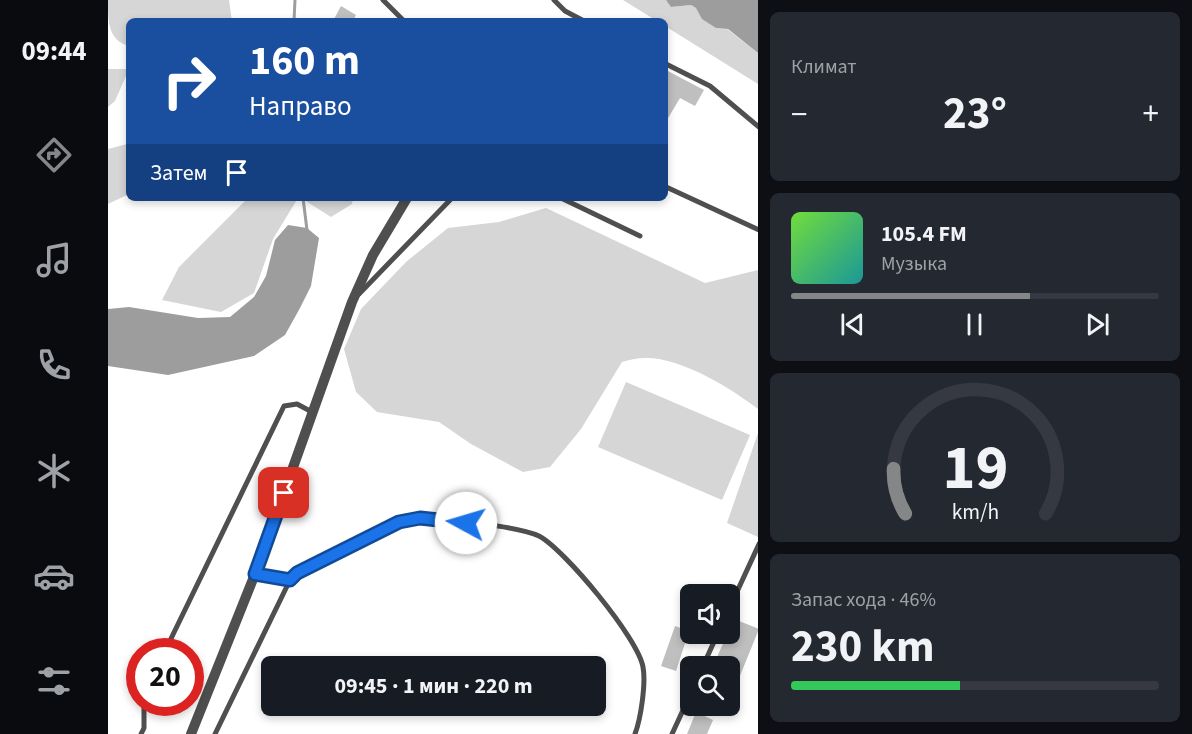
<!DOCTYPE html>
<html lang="ru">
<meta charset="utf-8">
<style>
body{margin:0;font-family:"Source Sans 3",sans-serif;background:#242831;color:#f1f3f6;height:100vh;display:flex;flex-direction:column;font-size:22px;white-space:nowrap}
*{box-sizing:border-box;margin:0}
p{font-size:20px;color:#9ea1a6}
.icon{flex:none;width:33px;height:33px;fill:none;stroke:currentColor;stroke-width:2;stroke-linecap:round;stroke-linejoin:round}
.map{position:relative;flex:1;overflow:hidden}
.details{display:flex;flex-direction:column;gap:12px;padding:12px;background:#0d0f14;width:434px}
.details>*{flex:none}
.banner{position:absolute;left:18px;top:18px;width:542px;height:183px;border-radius:9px;box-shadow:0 3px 9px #0003;background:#1a4fa0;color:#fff;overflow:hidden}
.controls{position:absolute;left:572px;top:584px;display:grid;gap:12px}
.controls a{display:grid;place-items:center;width:60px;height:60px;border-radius:9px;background:#171b24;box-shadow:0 3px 9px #0003;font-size:30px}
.speed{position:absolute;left:18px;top:638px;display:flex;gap:12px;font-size:30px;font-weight:700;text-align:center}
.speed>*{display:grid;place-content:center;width:78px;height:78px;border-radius:50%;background:#171b24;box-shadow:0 3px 9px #0003;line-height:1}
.speed .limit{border:9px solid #d22;background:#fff;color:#111}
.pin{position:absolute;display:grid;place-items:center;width:51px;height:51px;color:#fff;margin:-26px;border-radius:12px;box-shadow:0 3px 9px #0006}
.me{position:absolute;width:66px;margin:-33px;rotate:276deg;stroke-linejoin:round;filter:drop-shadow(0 0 4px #0008)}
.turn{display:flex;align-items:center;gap:21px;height:126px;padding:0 24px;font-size:27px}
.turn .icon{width:78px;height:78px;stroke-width:2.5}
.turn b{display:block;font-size:42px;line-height:51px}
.then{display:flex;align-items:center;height:57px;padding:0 24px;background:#0003;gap:12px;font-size:22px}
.big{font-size:45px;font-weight:700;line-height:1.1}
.details .card{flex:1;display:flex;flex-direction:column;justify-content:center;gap:9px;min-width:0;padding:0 21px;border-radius:9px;background:#242831}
.details .dial{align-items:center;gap:0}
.dial svg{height:156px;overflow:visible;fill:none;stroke:#363941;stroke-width:7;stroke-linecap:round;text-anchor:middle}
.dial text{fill:#f1f3f6;stroke:none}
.song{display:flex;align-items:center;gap:18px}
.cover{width:72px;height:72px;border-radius:9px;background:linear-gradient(135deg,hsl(100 70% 55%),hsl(180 70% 35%))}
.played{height:6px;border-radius:3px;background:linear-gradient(90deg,#858687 65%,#363941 65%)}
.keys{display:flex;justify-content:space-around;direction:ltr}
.heat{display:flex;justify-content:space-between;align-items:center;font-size:33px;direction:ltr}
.charge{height:9px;border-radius:4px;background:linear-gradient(90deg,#34c759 46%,#363941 0)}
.trip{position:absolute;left:153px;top:656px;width:345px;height:60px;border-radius:9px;background:#171b24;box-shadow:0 3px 9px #0003;font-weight:700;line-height:60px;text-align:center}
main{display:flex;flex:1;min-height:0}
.tabs{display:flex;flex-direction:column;width:108px;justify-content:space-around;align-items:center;background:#090b0e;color:#9ea1a6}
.tabs .icon{width:42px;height:42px}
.tabs .current{color:#858687}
.tabs b{font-size:27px;color:#f1f3f6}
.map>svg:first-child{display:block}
</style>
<main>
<nav class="tabs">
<b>09:44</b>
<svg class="icon current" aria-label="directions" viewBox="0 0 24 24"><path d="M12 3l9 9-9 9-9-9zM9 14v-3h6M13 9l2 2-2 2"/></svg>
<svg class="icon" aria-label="music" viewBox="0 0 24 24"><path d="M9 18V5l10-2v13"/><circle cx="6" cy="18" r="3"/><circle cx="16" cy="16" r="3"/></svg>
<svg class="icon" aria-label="phone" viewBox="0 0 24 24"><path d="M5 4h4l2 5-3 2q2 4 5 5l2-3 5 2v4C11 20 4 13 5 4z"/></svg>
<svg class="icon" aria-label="climate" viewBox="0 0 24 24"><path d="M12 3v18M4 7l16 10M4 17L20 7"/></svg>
<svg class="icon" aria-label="car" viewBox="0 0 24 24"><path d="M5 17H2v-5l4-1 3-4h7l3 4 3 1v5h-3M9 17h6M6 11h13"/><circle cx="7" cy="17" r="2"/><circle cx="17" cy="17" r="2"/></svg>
<svg class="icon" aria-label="filters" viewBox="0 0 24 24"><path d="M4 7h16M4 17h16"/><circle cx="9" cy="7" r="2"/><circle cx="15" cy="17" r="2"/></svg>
</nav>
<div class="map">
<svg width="651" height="734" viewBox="0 0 651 734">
<rect width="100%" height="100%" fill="#fff"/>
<path fill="#d6d6d6" d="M 0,0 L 121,0 L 124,21 L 21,21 L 21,46 C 0,40 0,22 0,0 Z
M 515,0 L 558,0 L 564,7 L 583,5 L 588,8 L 608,28 L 619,29 L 650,53 L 650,84 L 557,26 L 556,21 L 549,21 Z
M 0,69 L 21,69 L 7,101 L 0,107 Z
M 19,144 L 21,146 L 21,194 L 0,204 L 0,149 Z
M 140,198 L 190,198 L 165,239 L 146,293 L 113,312 L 54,300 L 71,267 Z
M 193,198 L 245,198 L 244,204 L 223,217 Z
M 438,208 L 597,283 L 650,270 L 650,409 C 623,388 572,357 537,358 C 529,358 521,360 514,362 L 473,429 L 442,467 L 415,472 L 363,444 L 331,422 L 269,412 L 248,392 L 236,349 L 253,309 L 298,262 L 340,228 L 391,222 Z
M 518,382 L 642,435 L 614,500 L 490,447 Z
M 650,433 L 651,537 L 650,537 L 619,523 Z"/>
<path fill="#9d9d9d" d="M 558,0 L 650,0 L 650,53 L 620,29 L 608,28 L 594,19 L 588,8 L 583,5 L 563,7 Z
M 180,225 L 199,228 L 211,238 L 203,286 L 192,308 L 177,335 L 146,356 L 60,375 L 0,366 L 0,309 L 21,307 L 90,318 L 122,317 L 146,297 L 158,276 L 167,240 Z"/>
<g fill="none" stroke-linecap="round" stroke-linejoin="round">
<path stroke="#9d9d9d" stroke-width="3" d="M 186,21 L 187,0
M 195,198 L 199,230"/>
</g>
<path fill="#bfbfbf" d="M 233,6 L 248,15 L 245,21 L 225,21 Z
M 556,69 L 596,90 L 587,106 L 572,98 L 556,125 Z
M 626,619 L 651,629 L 627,688 L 621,685 L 621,666 L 605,666 Z
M 567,626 L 581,631 L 568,671 L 553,666 Z
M 588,712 L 605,720 L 599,734 L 579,734 Z"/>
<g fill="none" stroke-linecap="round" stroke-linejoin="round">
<path stroke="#4f4f4f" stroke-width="5" d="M 275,0 L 296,21
M 446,0 L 457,11 L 476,21
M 556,63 L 602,86 L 651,127
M 556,186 L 651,230
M 453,198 L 532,236
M 251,294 L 344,198
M 147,574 L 182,580
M 621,609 L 651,544
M 57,651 L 176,406 L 189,404 L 204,412
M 595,666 L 610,633
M 33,734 L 36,728 L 36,702
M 107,734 L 182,580 L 189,573 C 221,557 276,522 309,519 C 332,517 412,527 431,536 C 456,549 530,638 535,667 C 538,683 533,718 527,734
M 564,734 L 582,695"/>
<path stroke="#4f4f4f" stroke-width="10" d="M 83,734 L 147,574 L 244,302 L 265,255 L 299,198"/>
</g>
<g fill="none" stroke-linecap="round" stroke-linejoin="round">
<g stroke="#114b97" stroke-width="15">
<path id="route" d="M 176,493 L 147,574 L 182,580 L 189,573 L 291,522 L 312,518 L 358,523"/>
</g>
<use href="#route" stroke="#1a73e8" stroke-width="10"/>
</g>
</svg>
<div class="controls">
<a><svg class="icon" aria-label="sound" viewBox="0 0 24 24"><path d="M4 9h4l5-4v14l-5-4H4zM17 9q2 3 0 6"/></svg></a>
<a><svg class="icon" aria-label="search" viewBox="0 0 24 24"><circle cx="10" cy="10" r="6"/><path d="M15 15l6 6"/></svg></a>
</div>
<div class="speed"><div class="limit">20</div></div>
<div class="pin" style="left:176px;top:493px;background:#d93025"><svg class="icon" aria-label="arrive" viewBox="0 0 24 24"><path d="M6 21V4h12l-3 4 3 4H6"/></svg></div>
<svg class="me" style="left:358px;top:523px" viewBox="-20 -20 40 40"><circle r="19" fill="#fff"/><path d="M0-13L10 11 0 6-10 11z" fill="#1a73e8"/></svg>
<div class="trip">09:45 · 1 мин · 220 m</div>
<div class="banner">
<div class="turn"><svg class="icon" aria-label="right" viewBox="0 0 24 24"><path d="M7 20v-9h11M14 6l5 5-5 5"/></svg><div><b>160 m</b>Направо</div></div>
<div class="then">Затем<svg class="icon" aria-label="arrive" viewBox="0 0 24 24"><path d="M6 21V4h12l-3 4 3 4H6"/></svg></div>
</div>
</div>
<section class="details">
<div class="card"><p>Климат</p>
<div class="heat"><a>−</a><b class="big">23°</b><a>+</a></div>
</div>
<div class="card">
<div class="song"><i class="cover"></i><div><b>105.4 FM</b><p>Музыка</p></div></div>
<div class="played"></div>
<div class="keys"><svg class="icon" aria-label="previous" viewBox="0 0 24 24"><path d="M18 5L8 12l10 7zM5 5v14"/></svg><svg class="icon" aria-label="pause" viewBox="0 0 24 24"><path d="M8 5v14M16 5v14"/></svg><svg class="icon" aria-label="next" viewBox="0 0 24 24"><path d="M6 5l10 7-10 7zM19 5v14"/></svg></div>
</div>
<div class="card dial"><svg viewBox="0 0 100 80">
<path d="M14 69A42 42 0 1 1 86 69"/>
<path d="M14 69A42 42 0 0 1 8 46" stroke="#858687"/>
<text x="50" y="56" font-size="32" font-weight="700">19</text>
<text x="50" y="72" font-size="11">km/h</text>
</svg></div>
<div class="card"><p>Запас хода · 46%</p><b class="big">230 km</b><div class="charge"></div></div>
</section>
</main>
